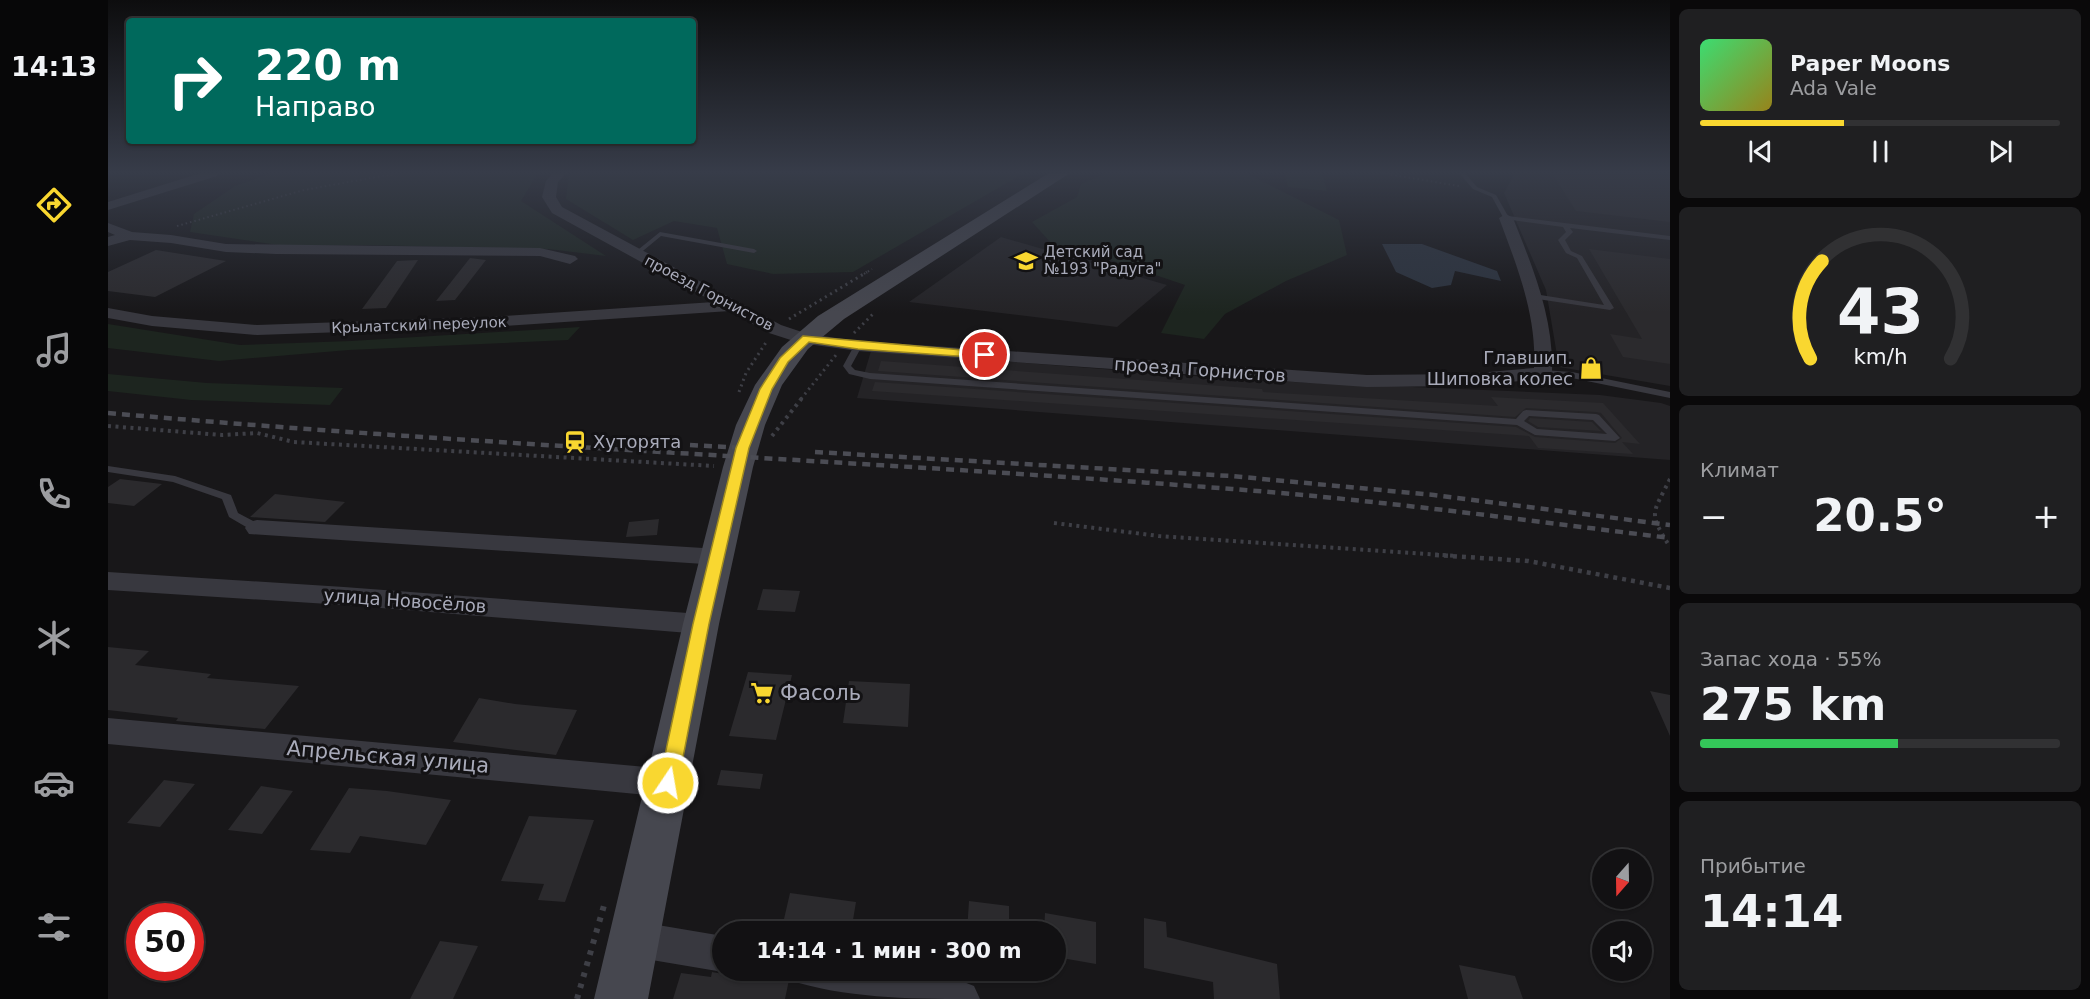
<!DOCTYPE html>
<html lang="ru">
<meta charset="utf-8">
<style>
body{margin:0;font-family:"DejaVu Sans",sans-serif;background:#1f1f21;color:#f1f3f6;height:100vh;display:flex;flex-direction:column;font-size:22px;white-space:nowrap}
*{box-sizing:border-box;margin:0}
p{font-size:20px;color:#9c9da0}
.icon{flex:none;width:33px;height:33px;fill:none;stroke:currentColor;stroke-width:2;stroke-linecap:round;stroke-linejoin:round}
.map{position:relative;flex:1;overflow:hidden}
.panel{display:flex;flex-direction:column;gap:9px;padding:9px;background:#0a090a;width:420px}
.panel>*{flex:none}
.top-card{position:absolute;left:18px;top:18px;width:570px;height:126px;border-radius:6px;box-shadow:0 2px 4px #0004,0 0 0 2px #313133;background:#00695c;color:#fff;overflow:hidden}
.needle{width:39px;rotate:200deg}
.fabs{position:absolute;left:1484px;top:849px;display:grid;gap:12px}
.fabs a{display:grid;place-items:center;width:60px;height:60px;border-radius:50%;background:#121113;box-shadow:0 2px 4px #0004,0 0 0 2px #313133;font-size:30px}
.speed{position:absolute;left:18px;top:903px;display:flex;gap:12px;font-size:30px;font-weight:700;text-align:center}
.speed>*{display:grid;place-content:center;width:78px;height:78px;border-radius:50%;background:#121113;box-shadow:0 2px 4px #0004,0 0 0 2px #313133;line-height:1}
.speed .limit{border:9px solid #d22;background:#fff;color:#111}
.pin{position:absolute;display:grid;place-items:center;width:51px;height:51px;color:#fff;margin:-26px;border:3px solid #fff;border-radius:50%;box-shadow:0 2px 6px #0007}
.me{position:absolute;width:66px;margin:-33px;rotate:12deg;stroke-linejoin:round;filter:drop-shadow(0 0 4px #0008)}
.turn{display:flex;align-items:center;gap:21px;height:126px;padding:0 30px;font-size:27px}
.turn .icon{width:78px;height:78px;stroke-width:2.5}
.turn b{display:block;font-size:42px;line-height:51px}
.big{font-size:45px;font-weight:600;line-height:1.1}
.panel .tile{flex:1;display:flex;flex-direction:column;justify-content:center;gap:9px;min-width:0;padding:0 21px;border-radius:9px;background:#1f1f21}
.panel .dial{align-items:center;gap:0}
.dial svg{height:156px;overflow:visible;fill:none;stroke:#313133;stroke-width:7;stroke-linecap:round;text-anchor:middle}
.dial text{fill:#f1f3f6;stroke:none}
.song{display:flex;align-items:center;gap:18px}
.cover{width:72px;height:72px;border-radius:9px;background:linear-gradient(135deg,hsl(140 70% 55%),hsl(50 70% 35%))}
.played{height:6px;border-radius:3px;background:linear-gradient(90deg,#f9d730 40%,#313133 40%)}
.keys{display:flex;justify-content:space-around;direction:ltr}
.heat{display:flex;justify-content:space-between;align-items:center;font-size:33px;direction:ltr}
.charge{height:9px;border-radius:4px;background:linear-gradient(90deg,#34c759 55%,#313133 0)}
.trip{position:absolute;left:604px;top:921px;width:354px;height:60px;border-radius:30px;background:#121113;box-shadow:0 2px 4px #0004,0 0 0 2px #313133;font-weight:600;line-height:60px;text-align:center}
main{display:flex;flex:1;min-height:0}
.menu{display:flex;flex-direction:column;width:108px;justify-content:space-around;align-items:center;background:#070708;color:#9c9da0}
.menu .icon{width:42px;height:42px}
.menu .current{color:#f9d730}
.menu b{font-size:27px;color:#f1f3f6}
.map>svg:first-child{display:block}
</style>
<main>
<nav class="menu">
<b>14:13</b>
<svg class="icon current" aria-label="directions" viewBox="0 0 24 24"><path d="M12 3l9 9-9 9-9-9zM9 14v-3h6M13 9l2 2-2 2"/></svg>
<svg class="icon" aria-label="music" viewBox="0 0 24 24"><path d="M9 18V5l10-2v13"/><circle cx="6" cy="18" r="3"/><circle cx="16" cy="16" r="3"/></svg>
<svg class="icon" aria-label="phone" viewBox="0 0 24 24"><path d="M5 4h4l2 5-3 2q2 4 5 5l2-3 5 2v4C11 20 4 13 5 4z"/></svg>
<svg class="icon" aria-label="climate" viewBox="0 0 24 24"><path d="M12 3v18M4 7l16 10M4 17L20 7"/></svg>
<svg class="icon" aria-label="car" viewBox="0 0 24 24"><path d="M5 17H2v-5l4-1 3-4h7l3 4 3 1v5h-3M9 17h6M6 11h13"/><circle cx="7" cy="17" r="2"/><circle cx="17" cy="17" r="2"/></svg>
<svg class="icon" aria-label="filters" viewBox="0 0 24 24"><path d="M4 7h16M4 17h16"/><circle cx="9" cy="7" r="2"/><circle cx="15" cy="17" r="2"/></svg>
</nav>
<div class="map">
<svg width="1562" height="999" viewBox="0 0 1562 999">
<rect width="100%" height="100%" fill="#181719"/>
<path fill="#242326" d="M 1407,173 L 1562,173 L 1562,386 L 1451,367 L 1438,290 L 1396,193 Z
M 893,237 L 1059,285 L 1009,327 L 801,302 Z
M 763,351 L 1138,380 L 1492,395 L 1553,403 L 1562,406 L 1562,460 L 749,398 Z"/>
<path fill="#1d251f" d="M 164,173 L 430,173 L 413,201 L 498,256 L 440,249 L 257,245 L 177,246 L 82,232 L 86,214 L 127,186 Z
M 464,173 L 916,173 L 745,272 L 665,274 L 619,264 L 609,228 L 566,221 L 525,240 L 458,199 L 461,174 Z
M 998,173 L 1138,173 L 1231,220 L 1239,255 L 1178,281 L 1117,314 L 1096,339 L 1053,333 L 1077,285 L 991,256 L 944,244 L 924,222 L 969,197 L 973,184 Z
M 1177,173 L 1214,173 L 1219,191 L 1180,187 Z
M 0,324 L 132,345 L 243,341 L 472,327 L 460,340 L 241,350 L 111,361 L 0,348 Z
M 0,374 L 99,383 L 235,388 L 222,405 L 83,400 L 0,391 Z"/>
<path fill="#2c333e" d="M 1274,244 L 1314,244 L 1389,271 L 1393,281 L 1347,271 L 1343,285 L 1324,288 L 1288,272 Z"/>
<path fill="#2b2a2d" d="M 1444,173 L 1530,173 L 1562,176 L 1562,222 L 1468,211 Z
M 1481,249 L 1562,259 L 1562,364 L 1515,357 L 1502,334 L 1534,339 Z
M 48,250 L 118,261 L 47,297 L 0,291 L 0,272 Z
M 362,258 L 378,260 L 347,300 L 328,301 Z
M 310,260 L 278,308 L 254,309 L 289,261 Z
M 773,361 L 1154,389 L 1155,392 L 1390,406 L 1383,397 L 1495,403 L 1532,444 L 1514,442 L 1525,454 L 1430,448 L 1421,436 L 764,391 L 767,382 L 1408,427 L 1427,437 L 1507,443 L 1514,438 L 1493,413 L 1488,412 L 1418,408 L 1407,417 L 770,371 Z
M 1422,418 L 1484,422 L 1493,431 L 1430,427 L 1420,421 Z
M 12,479 L 54,484 L 26,506 L 0,503 L 0,487 Z
M 167,494 L 237,502 L 217,522 L 142,517 Z
M 551,519 L 549,535 L 518,537 L 521,522 Z
M 655,589 L 692,591 L 687,612 L 649,610 Z
M 0,647 L 41,651 L 27,665 L 103,674 L 99,678 L 191,686 L 157,729 L 68,721 L 70,718 L 0,710 Z
M 640,672 L 684,675 L 668,740 L 621,736 Z
M 741,681 L 802,684 L 800,727 L 735,723 Z
M 1542,691 L 1562,695 L 1562,736 Z
M 371,698 L 407,704 L 469,710 L 448,755 L 345,742 Z
M 613,770 L 655,774 L 652,789 L 609,785 Z
M 56,780 L 87,784 L 52,827 L 19,823 Z
M 153,786 L 185,791 L 154,834 L 120,830 Z
M 241,788 L 279,791 L 343,800 L 318,845 L 252,836 L 242,853 L 202,850 Z
M 421,816 L 486,820 L 457,902 L 430,900 L 436,884 L 393,881 Z
M 682,893 L 748,902 L 743,932 L 673,932 Z
M 861,901 L 901,906 L 901,932 L 859,932 Z
M 937,913 L 988,922 L 988,964 L 948,957 L 948,932 L 936,932 Z
M 1036,918 L 1058,922 L 1059,937 L 1169,964 L 1172,999 L 1106,999 L 1105,982 L 1036,968 Z
M 332,941 L 370,946 L 345,999 L 302,999 Z
M 1351,965 L 1407,976 L 1415,999 L 1360,999 Z
M 632,970 L 652,970 L 682,975 L 677,999 L 565,999 L 573,973 L 603,977 L 604,972 L 615,974 L 621,971 L 631,972 Z"/>
<g fill="none" stroke-linecap="round" stroke-linejoin="round">
<path stroke="#3e3f46" stroke-width="2" stroke-dasharray="1.5 3" stroke-linecap="butt" d="M 1274,173 L 1351,186
M 69,226 L 196,190 L 291,173
M 756,274 L 764,269"/>
<path stroke="#3e3f46" stroke-width="3" stroke-dasharray="2 4" stroke-linecap="butt" d="M 681,319 L 759,272
M 746,333 L 766,313
M 631,392 L 638,373 L 659,341
M 693,399 L 728,355"/>
<path stroke="#3e3f46" stroke-width="4" stroke-dasharray="3 4.5" stroke-linecap="butt" d="M 0,426 L 114,435 L 149,433 L 186,442 L 606,466
M 664,436 L 694,398
M 1562,479 C 1544,515 1540,512 1562,547
M 946,523 L 1051,536 L 1349,556"/>
<path stroke="#3e3f46" stroke-width="4.5" stroke-dasharray="4 5" stroke-linecap="butt" d="M 1327,555 L 1420,561 L 1562,588"/>
<path stroke="#3e3f46" stroke-width="6" stroke-dasharray="4.5 7" stroke-linecap="butt" d="M 469,999 L 497,902"/>
<path fill="#38383f" fill-rule="evenodd" d="M 1351,173 L 1357,173 L 1369,187 L 1388,195 L 1400,216 L 1562,236 L 1562,240 L 1462,228 L 1465,232 L 1457,240 L 1463,251 L 1474,256 L 1506,308 L 1502,310 L 1423,298 L 1422,296 L 1426,294 L 1496,305 L 1469,258 L 1458,253 L 1450,240 L 1458,232 L 1455,227 L 1396,219 L 1384,197 L 1365,189 Z
M 552,232 L 646,249 L 649,251 L 646,253 L 553,236 L 530,255 L 526,255 L 526,253 Z
M 747,344 L 753,344 L 754,346 L 743,366 L 747,370 L 762,373 L 1408,419 L 1415,411 L 1418,410 L 1488,414 L 1491,415 L 1512,438 L 1507,441 L 1427,435 L 1409,425 L 762,379 L 741,374 L 735,366 ZM 1421,416 L 1485,420 L 1499,434 L 1429,429 L 1416,421 Z
M 1435,370 L 1464,372 L 1562,392 L 1562,398 L 1464,378 L 1432,375 L 1431,373 Z
M 0,466 L 67,476 L 123,495 L 130,513 L 153,525 L 154,528 L 153,531 L 145,531 L 121,517 L 114,499 L 65,482 L 0,472 Z"/>
<path fill="#38383f" fill-rule="evenodd" d="M 93,173 L 111,173 L 109,176 L 0,210 L 0,202 Z
M 445,173 L 458,173 L 450,182 L 448,197 L 454,207 L 673,325 L 700,334 L 750,341 L 1259,375 L 1357,374 L 1426,368 C 1429,316 1409,266 1391,218 L 1398,214 L 1405,218 C 1425,268 1446,318 1444,373 L 1442,377 L 1435,379 L 1357,386 L 1259,387 L 750,351 L 692,343 L 661,333 L 622,311 L 380,327 L 149,335 L 44,326 L 0,318 L 0,308 L 44,316 L 149,325 L 380,317 L 606,302 L 444,213 L 434,197 L 438,181 Z
M 0,223 L 24,232 L 63,235 L 118,244 L 432,248 L 467,256 L 470,259 L 462,264 L 432,256 L 168,254 L 118,252 L 63,243 L 22,240 L 0,246 L 0,237 L 7,235 L 0,232 Z
M 149,520 L 611,549 L 620,551 L 623,557 L 620,563 L 611,565 L 141,534 L 137,528 L 141,522 Z
M 0,572 L 236,587 L 593,614 L 602,617 L 606,624 L 602,631 L 593,634 L 236,605 L 0,590 Z
M 0,718 L 560,769 L 571,773 L 576,783 L 571,793 L 560,797 L 0,744 Z
M 526,921 L 615,936 L 615,970 L 619,970 L 615,972 L 526,957 L 513,952 L 508,939 L 513,926 Z
M 686,970 C 745,970 811,962 866,986 L 872,999 C 812,999 747,999 691,983 Z"/>
<path fill="#46474f" fill-rule="evenodd" d="M 941,173 L 962,173 L 736,319 L 700,349 L 674,385 L 657,425 L 645,467 L 611,624 L 540,999 L 486,999 L 575,624 L 615,467 L 628,425 L 647,385 L 674,347 L 710,316 Z"/>
<path stroke="#4b4c54" stroke-width="4.5" stroke-dasharray="8 6" stroke-linecap="butt" d="M 0,413 C 374,446 749,460 1124,489 C 1270,500 1416,520 1562,538
M 582,445 L 639,448
M 707,452 L 1123,476 L 1326,495 L 1562,525"/>
</g>
<linearGradient id="sky" x2="0" y2="1"><stop stop-color="#0d0d0e"/><stop offset="0.55" stop-color="#373c49"/><stop offset="1" stop-color="#373c49" stop-opacity="0"/></linearGradient>
<rect width="1562" height="313" fill="url(#sky)"/>
<path fill="#f9d730" stroke="#a28c1f" stroke-width="1.5" d="M 695,336 L 877,352 L 882,355 L 877,358 L 750,349 L 701,342 L 680,362 L 664,389 L 641,448 L 601,624 L 570,783 L 567,789 L 560,791 L 554,789 L 551,783 L 585,624 L 628,448 L 652,389 L 672,358 Z"/>
<defs>
<g id="school-bare" transform="scale(1.8)"><path d="M0-5L7-2L0 1L-7-2ZM-4 1L0 2.5L4 1V4Q0 6-4 4Z" fill="#f9d730" stroke="#131214" stroke-width="2.5" paint-order="stroke"/></g>
<g id="shop-bare" transform="scale(1.8)"><path d="M-5-2.5h2.3a2.7 3.5 0 0 1 5.4 0H5L5.5 6h-11ZM-1.5-2.5h3a1.5 2.3 0 0 0-3 0Z" fill="#f9d730" stroke="#131214" stroke-width="2.5" paint-order="stroke"/></g>
<g id="station-bare" transform="scale(1.8)"><path d="M-3-6H3Q5-6 5-4V2Q5 4 3 4L4.5 6H3L1.5 4h-3L-3 6H-4.5L-3 4Q-5 4-5 2V-4Q-5-6-3-6ZM-3.5-4v3h7v-3ZM-3.5 1v1.5H-2V1ZM2 1v1.5H3.5V1Z" fill="#f9d730" stroke="#131214" stroke-width="2.5" paint-order="stroke"/></g>
<g id="supermarket-bare" transform="scale(1.8)"><path d="M-6-5.5h2.5l.6 2H6L4.5 2H-2.5L-4.4-4H-6ZM-1.5 3.2a1.3 1.3 0 1 0 .1 0ZM3 3.2a1.3 1.3 0 1 0 .1 0Z" fill="#f9d730" stroke="#131214" stroke-width="2.5" paint-order="stroke"/></g>
</defs>
<g fill-rule="evenodd">
<use href="#school-bare" x="918" y="261"/>
<use href="#shop-bare" x="1483" y="368"/>
<use href="#station-bare" x="467" y="442"/>
<use href="#supermarket-bare" x="654" y="693"/>
</g>
<g text-anchor="middle" stroke-width="6" stroke-linejoin="round" paint-order="stroke">
<g font-size="15" fill="#a9abba" stroke="#131214" text-anchor="start">
<text x="936" y="257">Детский сад<tspan x="936" dy="17">№193 "Радуга"</tspan></text>
</g>
<g font-size="15" fill="#a9abba" stroke="#131214">
<text transform="translate(601 293) rotate(28)" y="5">проезд Горнистов</text>
<text transform="translate(311 325) rotate(-2)" y="5">Крылатский переулок</text>
</g>
<g font-size="18" fill="#a9abba" stroke="#131214" text-anchor="end">
<text x="1465" y="364">Главшип.<tspan x="1465" dy="21">Шиповка колес</tspan></text>
<text x="485" y="448" text-anchor="start">Хуторята</text>
</g>
<g font-size="18" fill="#a9abba" stroke="#131214">
<text transform="translate(1092 370) rotate(4)" y="6">проезд Горнистов</text>
<text transform="translate(297 601) rotate(4)" y="6">улица Новосёлов</text>
</g>
<g font-size="21" fill="#a9abba" stroke="#131214" text-anchor="start">
<text x="672" y="700">Фасоль</text>
</g>
<g font-size="21" fill="#a9abba" stroke="#131214">
<text transform="translate(280 757) rotate(5)" y="7">Апрельская улица</text>
</g>
</g>
</svg>
<div class="fabs">
<a><svg class="needle" viewBox="-14 -14 28 28"><path d="M0-13l5 13h-10z" fill="#e53935"/><path d="M0 13l5-13h-10z" fill="#9c9da0"/></svg></a>
<a><svg class="icon" aria-label="sound" viewBox="0 0 24 24"><path d="M4 9h4l5-4v14l-5-4H4zM17 9q2 3 0 6"/></svg></a>
</div>
<div class="speed"><div class="limit">50</div></div>
<div class="pin" style="left:877px;top:355px;background:#d93025"><svg class="icon" aria-label="arrive" viewBox="0 0 24 24"><path d="M6 21V4h12l-3 4 3 4H6"/></svg></div>
<svg class="me" style="left:560px;top:783px" viewBox="-20 -20 40 40"><circle r="17" fill="#f9d730" stroke="#fff" stroke-width="3"/><path d="M0-11L8 9 0 5-8 9z" fill="#fff"/></svg>
<div class="trip">14:14 · 1 мин · 300 m</div>
<div class="top-card">
<div class="turn"><svg class="icon" aria-label="right" viewBox="0 0 24 24"><path d="M7 20v-9h11M14 6l5 5-5 5"/></svg><div><b>220 m</b>Направо</div></div>
</div>
</div>
<section class="panel">
<div class="tile">
<div class="song"><i class="cover"></i><div><b>Paper Moons</b><p>Ada Vale</p></div></div>
<div class="played"></div>
<div class="keys"><svg class="icon" aria-label="previous" viewBox="0 0 24 24"><path d="M18 5L8 12l10 7zM5 5v14"/></svg><svg class="icon" aria-label="pause" viewBox="0 0 24 24"><path d="M8 5v14M16 5v14"/></svg><svg class="icon" aria-label="next" viewBox="0 0 24 24"><path d="M6 5l10 7-10 7zM19 5v14"/></svg></div>
</div>
<div class="tile dial"><svg viewBox="0 0 100 80">
<path d="M14 69A42 42 0 1 1 86 69"/>
<path d="M14 69A42 42 0 0 1 20 19" stroke="#f9d730"/>
<text x="50" y="56" font-size="32" font-weight="700">43</text>
<text x="50" y="72" font-size="11">km/h</text>
</svg></div>
<div class="tile"><p>Климат</p>
<div class="heat"><a>−</a><b class="big">20.5°</b><a>+</a></div>
</div>
<div class="tile"><p>Запас хода · 55%</p><b class="big">275 km</b><div class="charge"></div></div>
<div class="tile"><p>Прибытие</p><b class="big">14:14</b></div>
</section>
</main>
